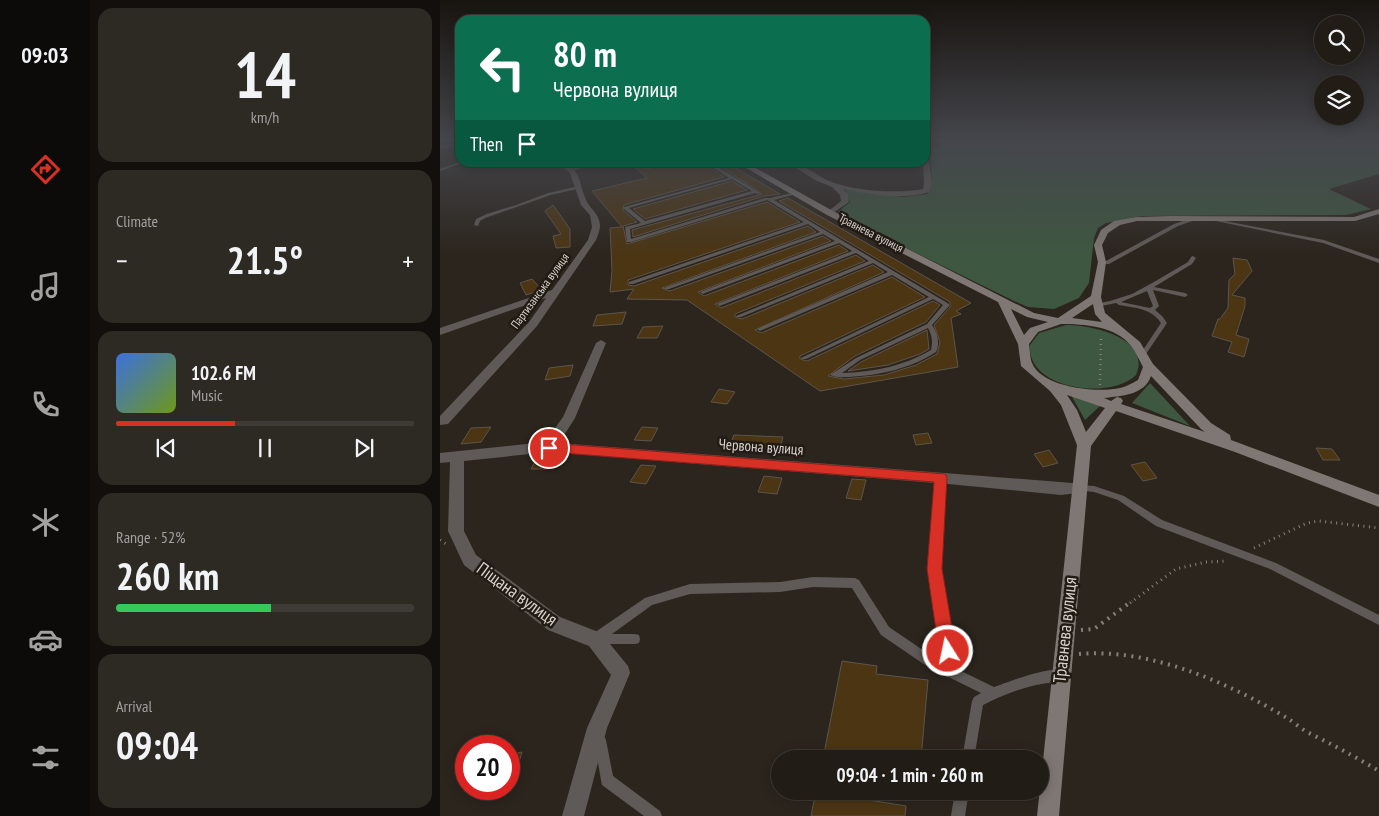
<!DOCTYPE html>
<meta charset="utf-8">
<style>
body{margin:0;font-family:"PT Sans Narrow",sans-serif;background:#2d2923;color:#f1f3f6;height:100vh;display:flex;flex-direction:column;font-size:19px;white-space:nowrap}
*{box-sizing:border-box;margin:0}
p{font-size:16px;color:#a2a1a1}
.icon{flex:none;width:28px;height:28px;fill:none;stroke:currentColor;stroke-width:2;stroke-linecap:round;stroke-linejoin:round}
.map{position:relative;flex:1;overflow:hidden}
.side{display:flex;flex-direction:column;gap:8px;padding:8px;background:#120f0c;width:350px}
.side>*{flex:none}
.top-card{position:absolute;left:15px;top:15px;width:475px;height:152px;border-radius:15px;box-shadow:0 2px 12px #0003,0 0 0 1px #3e3a35;background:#0b6e4f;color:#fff;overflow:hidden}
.tools{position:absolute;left:874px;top:15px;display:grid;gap:10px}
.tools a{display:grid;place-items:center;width:50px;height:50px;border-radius:50%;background:#211c16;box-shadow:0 2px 12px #0003,0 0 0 1px #3e3a35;font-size:25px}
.speed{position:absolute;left:15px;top:735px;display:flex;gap:10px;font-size:25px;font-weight:700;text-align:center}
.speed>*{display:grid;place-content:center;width:65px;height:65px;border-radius:50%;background:#211c16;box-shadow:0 2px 12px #0003,0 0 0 1px #3e3a35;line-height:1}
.speed .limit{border:8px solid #d22;background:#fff;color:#111}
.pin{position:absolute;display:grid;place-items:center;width:42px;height:42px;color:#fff;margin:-21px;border:2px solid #fff;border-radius:50%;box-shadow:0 1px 5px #0007}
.me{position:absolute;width:55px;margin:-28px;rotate:350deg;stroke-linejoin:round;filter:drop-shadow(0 0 4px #0008)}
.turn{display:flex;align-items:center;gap:18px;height:105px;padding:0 15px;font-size:22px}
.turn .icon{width:65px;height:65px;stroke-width:2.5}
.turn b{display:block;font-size:35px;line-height:42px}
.then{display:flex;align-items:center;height:48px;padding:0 15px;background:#0003;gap:10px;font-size:19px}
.big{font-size:38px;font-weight:600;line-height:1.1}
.side .tile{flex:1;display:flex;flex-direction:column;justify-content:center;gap:8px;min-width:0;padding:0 18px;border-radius:15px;background:#2d2923}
.side .dial{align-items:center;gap:0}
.dial b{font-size:65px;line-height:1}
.song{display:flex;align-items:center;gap:15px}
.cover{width:60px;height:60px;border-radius:8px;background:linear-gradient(135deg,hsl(220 70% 55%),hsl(80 70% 35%))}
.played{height:5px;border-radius:2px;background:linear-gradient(90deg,#d93025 40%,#3e3a35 40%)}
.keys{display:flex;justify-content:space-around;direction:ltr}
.heat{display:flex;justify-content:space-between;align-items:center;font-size:28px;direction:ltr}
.charge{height:8px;border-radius:4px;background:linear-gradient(90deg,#34c759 52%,#3e3a35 0)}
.trip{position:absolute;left:331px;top:750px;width:278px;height:50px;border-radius:25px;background:#211c16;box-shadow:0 2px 12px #0003,0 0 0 1px #3e3a35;font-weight:600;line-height:50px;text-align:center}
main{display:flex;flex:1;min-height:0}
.dock{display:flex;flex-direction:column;width:90px;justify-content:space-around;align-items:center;background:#0d0b09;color:#a2a1a1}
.dock .icon{width:35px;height:35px}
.dock .active{color:#d93025}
.dock b{font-size:22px;color:#f1f3f6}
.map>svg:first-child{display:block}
</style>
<main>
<nav class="dock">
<b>09:03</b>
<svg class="icon active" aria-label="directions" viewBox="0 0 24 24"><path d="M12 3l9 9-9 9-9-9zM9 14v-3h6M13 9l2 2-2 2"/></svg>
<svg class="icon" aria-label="music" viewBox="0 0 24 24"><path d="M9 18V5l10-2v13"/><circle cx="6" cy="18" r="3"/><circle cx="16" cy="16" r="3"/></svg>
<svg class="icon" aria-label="phone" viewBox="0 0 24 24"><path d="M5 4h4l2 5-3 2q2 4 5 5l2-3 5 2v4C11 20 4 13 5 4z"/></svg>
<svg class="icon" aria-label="climate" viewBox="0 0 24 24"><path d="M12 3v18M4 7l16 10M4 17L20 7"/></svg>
<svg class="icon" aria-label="car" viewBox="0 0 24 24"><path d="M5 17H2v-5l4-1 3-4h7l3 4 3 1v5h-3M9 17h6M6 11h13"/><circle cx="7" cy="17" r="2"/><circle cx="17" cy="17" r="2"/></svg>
<svg class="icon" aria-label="filters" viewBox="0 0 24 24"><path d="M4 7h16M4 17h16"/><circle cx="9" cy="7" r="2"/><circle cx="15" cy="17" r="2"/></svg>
</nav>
<section class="side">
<div class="tile dial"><b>14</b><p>km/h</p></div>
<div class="tile"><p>Climate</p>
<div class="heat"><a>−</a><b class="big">21.5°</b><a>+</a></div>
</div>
<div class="tile">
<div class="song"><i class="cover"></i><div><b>102.6 FM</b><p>Music</p></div></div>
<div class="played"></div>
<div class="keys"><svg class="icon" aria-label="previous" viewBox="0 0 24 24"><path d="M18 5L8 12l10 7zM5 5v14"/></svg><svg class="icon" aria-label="pause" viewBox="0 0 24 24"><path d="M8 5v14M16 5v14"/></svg><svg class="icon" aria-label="next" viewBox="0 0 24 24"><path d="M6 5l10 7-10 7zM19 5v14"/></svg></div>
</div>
<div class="tile"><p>Range · 52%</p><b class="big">260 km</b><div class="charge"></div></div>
<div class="tile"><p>Arrival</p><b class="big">09:04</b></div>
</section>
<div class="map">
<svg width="939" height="816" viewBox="0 0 939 816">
<rect width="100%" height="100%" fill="#2c251d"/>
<path fill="#3e5741" d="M 503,140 L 939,140 L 939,174 L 889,189 L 931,209 L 906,215 L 702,216 L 666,223 L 658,228 L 654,238 L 649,283 L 639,298 L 614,309 L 588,307 L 574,301 L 399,215 L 399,211 L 410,202 L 405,189 L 463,197 L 487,194 C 497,183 487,161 491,145 L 500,148 Z
M 626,325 C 652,325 712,338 696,375 C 670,401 586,389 590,345 L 599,333 Z
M 710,383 L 750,426 L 692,403 Z
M 631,395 L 661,405 L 645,420 Z"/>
<path fill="#4b3513" stroke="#5c554b" d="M 189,162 L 198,162 L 208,169 L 226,162 L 262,162 L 284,177 L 184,205 L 183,210 L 197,222 L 183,226 L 187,244 L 327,202 L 360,222 L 188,280 L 188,285 L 194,286 L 368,226 L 376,232 L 222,288 L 230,291 L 383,236 L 391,241 L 258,292 L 264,296 L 399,245 L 408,251 L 275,304 L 281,308 L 416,255 L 425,261 L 295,314 L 295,317 L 302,319 L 433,265 L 444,272 L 315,330 L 321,333 L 452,277 L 485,297 L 360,356 L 360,359 L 367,361 L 493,301 L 500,305 L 486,322 L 415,356 L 388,376 L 404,379 L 444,375 L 476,365 L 497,354 L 500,342 L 494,325 L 510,307 L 510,302 L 339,201 L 348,198 L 531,303 L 516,311 L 521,314 L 511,318 L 518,367 L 380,391 L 247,300 L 187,299 L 194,289 L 170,292 L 172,271 L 170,228 L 182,227 L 152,191 L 207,178 Z
M 274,162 L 285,162 L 340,194 L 324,196 L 193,237 L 192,230 L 322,194 Z
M 292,181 L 307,190 L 205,219 L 193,209 Z
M 113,205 L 130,229 L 130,247 L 116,248 L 113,236 L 121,234 L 105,211 Z
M 793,258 L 807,260 L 812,271 L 792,295 L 805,298 L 805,306 L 796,335 L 809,339 L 804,357 L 788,352 L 792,342 L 772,336 L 778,319 L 780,319 L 788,308 L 789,280 L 795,274 Z
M 92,279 L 102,290 L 86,295 L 80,283 Z
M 186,312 L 182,324 L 153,326 L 157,315 Z
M 223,326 L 217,338 L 197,338 L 203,327 Z
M 487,330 L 489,349 L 480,354 L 448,365 L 408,371 L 421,362 Z
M 133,365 L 130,376 L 105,380 L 109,368 Z
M 279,389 L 295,392 L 287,404 L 271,402 Z
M 51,427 L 41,442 L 21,444 L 31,428 Z
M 202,427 L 218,428 L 211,441 L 194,440 Z
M 488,433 L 492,443 L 476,445 L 473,435 Z
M 294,435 L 343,437 L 340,448 L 289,447 Z
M 876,448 L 892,449 L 900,460 L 883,460 Z
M 609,450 L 618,463 L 603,467 L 594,454 Z
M 116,455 L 108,469 L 91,469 L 98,456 Z
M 705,462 L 717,478 L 703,481 L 691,465 Z
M 201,465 L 216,466 L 206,484 L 190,482 Z
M 324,476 L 342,478 L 337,494 L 318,492 Z
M 412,479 L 426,480 L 421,500 L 406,498 Z
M 402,661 L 437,666 L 436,674 L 488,680 L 481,759 L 383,759 Z
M 82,752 L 72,787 L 69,786 L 69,755 Z
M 376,791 L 418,791 L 417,798 L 466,806 L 465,816 L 371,816 Z"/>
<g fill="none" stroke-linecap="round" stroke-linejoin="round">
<path stroke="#858079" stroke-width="2.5" stroke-dasharray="1 4" stroke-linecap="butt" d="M 660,385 L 661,335"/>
<path stroke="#858079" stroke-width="3" stroke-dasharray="1 4.5" stroke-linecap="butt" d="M 0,540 L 6,544
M 814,548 L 867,523 L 879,521 L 939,528
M 690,603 L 736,569 L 766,562 L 787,561"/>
<path stroke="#858079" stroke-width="4" stroke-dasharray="2 5.5" stroke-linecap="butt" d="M 641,630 L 654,629 L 692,601
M 639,654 C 710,648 787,682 847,718 C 854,722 861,729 869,733 C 893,745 916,757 939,771"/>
<path fill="#5f5a57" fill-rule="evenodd" d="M 20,143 L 20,145 L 0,149 L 0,147 Z
M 20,162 L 25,162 L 0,171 L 0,169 Z
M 155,162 L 163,162 L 131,171 L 129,170 Z
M 200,162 L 205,162 L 208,165 L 216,162 L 224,162 L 207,167 Z
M 264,162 L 270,162 L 320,193 L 318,194 L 315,193 L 190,229 L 191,239 L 325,198 L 330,198 L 356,192 L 356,194 L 334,200 L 509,304 L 509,306 L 492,325 C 498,334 500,343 496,352 C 470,369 440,375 409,377 C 403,377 396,378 390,375 L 416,358 L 487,324 L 503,305 L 493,299 L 366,359 L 362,359 L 361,358 L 489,297 L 452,275 L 322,330 L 320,331 L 317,329 L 448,272 L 433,263 L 301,317 L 297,317 L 296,316 L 429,261 L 416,253 L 282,305 L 280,306 L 277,304 L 412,251 L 399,243 L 265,293 L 263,294 L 260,292 L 395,241 L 383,234 L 229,289 L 225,289 L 224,288 L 380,232 L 368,224 L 193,284 L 189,284 L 189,282 L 364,222 L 327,200 L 191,242 L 187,242 L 185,227 L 201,223 L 184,209 L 184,207 L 289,178 ZM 292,179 L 312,191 L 205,221 L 189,208 ZM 488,328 C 492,335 493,342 491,350 C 464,366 434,372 402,373 L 420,360 Z
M 139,186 L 141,187 L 141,188 L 111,195 L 45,218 L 40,221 L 38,226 L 34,225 L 36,219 L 47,214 L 76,205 L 108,193 Z
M 756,217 L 758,218 L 758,219 L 738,226 L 669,264 L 662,264 L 659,262 L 662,260 L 666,261 L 734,224 Z
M 764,217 L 884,240 L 939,259 L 939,263 L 883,243 L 766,219 L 764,218 Z
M 753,256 L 756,258 L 752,264 L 714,287 L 745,293 L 748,295 L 745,297 L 713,290 L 719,306 L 715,310 L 722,316 L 727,323 L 706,354 L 702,354 L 701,353 L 721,323 C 711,308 695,308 679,305 L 676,303 L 657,307 L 654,305 L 655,304 L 670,301 L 692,294 L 714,282 L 748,262 L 751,257 ZM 707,291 L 713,306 L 710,308 L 681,302 Z
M 501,474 L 504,475 L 505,477 L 499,569 L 514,651 L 521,671 L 554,687 C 568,682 611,665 624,671 L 626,675 L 624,679 C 614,683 603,683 592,686 C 575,690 559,697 543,705 L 534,759 L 522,759 L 532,701 L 534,697 L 541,693 L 488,667 L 441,635 L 412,588 L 373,587 L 340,592 L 250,594 L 212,605 L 172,634 L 195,634 L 199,635 L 200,639 L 199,643 L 195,644 L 155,644 L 151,643 L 150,639 L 151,635 L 205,598 L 250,584 L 340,582 L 373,577 L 415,578 L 419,580 L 449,627 L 496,659 L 508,665 L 502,651 L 489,569 L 497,477 L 498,475 Z
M 640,485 L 654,486 L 684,496 L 722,520 L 836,563 L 939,615 L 939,625 L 830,569 L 716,526 L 678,500 L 654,492 L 637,490 L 636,488 L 637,486 Z
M 160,734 L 164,736 L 166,740 L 173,776 L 220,811 L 222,816 L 204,816 L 162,785 L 161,780 L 154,740 L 156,736 Z
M 515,791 L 529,791 L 525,816 L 511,816 Z"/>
<path fill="#5f5a57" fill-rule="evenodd" d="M 487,140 L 493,140 L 488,153 L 492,183 L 489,192 C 462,201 430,194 403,189 L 408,194 L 409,202 L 390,215 L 386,213 L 401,201 L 400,195 L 392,187 L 375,180 L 347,162 C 362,162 375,175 389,181 C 415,191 450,193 478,190 L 483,189 L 484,183 L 483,162 L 485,162 Z
M 116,162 C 143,162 138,189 149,205 C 154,212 159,215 160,225 C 160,230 158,235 156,240 L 97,326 L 8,424 L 0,425 L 0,416 L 89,322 L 106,298 L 0,335 L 0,328 L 112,290 L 148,240 L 152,227 L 150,215 L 141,205 L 130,173 Z
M 161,340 L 166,343 L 135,418 L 119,443 L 645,484 L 647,488 L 645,492 L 621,495 L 508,484 L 109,452 L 24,461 L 24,531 L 36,555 L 120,617 L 161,633 L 188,666 L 190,673 L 167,728 L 144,816 L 122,816 L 147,728 L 171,675 L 149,646 L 108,630 L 24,565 L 8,531 L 10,462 L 0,463 L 0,453 L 105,442 L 123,417 L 156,343 Z"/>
<path fill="#7f7773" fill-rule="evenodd" d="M 296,162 L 305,162 L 393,211 L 594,313 L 618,318 L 651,296 L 658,262 L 654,245 L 661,230 L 674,221 L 697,217 L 730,216 L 914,217 L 939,209 L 939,214 L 915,221 L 697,221 L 680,225 L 668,233 L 662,245 L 666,262 L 661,297 L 665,313 L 700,342 L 713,364 L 771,423 L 790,435 L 791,440 L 939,495 L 939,507 L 795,452 L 676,411 L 651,446 L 619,816 L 597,816 L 637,445 L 621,405 L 610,391 L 581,366 L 578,344 L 558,302 L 387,215 ZM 653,304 L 655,314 L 662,322 L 632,318 ZM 571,309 L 587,317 L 608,322 L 590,328 L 584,335 ZM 621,324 C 644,324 676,326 691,346 C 696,352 699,360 703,367 L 698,380 C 692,383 686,387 680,388 C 658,393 602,388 592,363 C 590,358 590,350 589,344 L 598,332 ZM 711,376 L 761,429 L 765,432 L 681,404 L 683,401 L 681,398 L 677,397 L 671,401 L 664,398 C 681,396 705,395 711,376 ZM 627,395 L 665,408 L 646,432 L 637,410 Z"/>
</g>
<linearGradient id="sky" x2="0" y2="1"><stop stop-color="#181410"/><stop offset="0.55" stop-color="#45464c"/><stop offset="1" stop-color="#45464c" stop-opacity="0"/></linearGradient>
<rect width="939" height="255" fill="url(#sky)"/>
<path fill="#d93025" stroke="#8d1f18" d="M 109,443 L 505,474 L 507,477 L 502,569 L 516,651 L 513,657 L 508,660 L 502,657 L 499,651 L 487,569 L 494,482 L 109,452 L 103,448 Z"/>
<g text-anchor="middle" stroke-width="5" stroke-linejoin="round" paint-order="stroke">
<g font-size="12" fill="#d7d2cd" stroke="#221b13">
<text transform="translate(431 233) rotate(27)" y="4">Травнева вулиця</text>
<text transform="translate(100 291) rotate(-54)" y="4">Партизанська вулиця</text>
</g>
<g font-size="15" fill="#d7d2cd" stroke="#221b13">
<text transform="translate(321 447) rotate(4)" y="5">Червона вулиця</text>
</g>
<g font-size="18" fill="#d7d2cd" stroke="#221b13">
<text transform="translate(77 594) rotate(36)" y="6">Піщана вулиця</text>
<text transform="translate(625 630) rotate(-84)" y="6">Травнева вулиця</text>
</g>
</g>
</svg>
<div class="tools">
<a><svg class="icon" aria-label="search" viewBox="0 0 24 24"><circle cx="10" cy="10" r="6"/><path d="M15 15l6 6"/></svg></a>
<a><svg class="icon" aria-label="layers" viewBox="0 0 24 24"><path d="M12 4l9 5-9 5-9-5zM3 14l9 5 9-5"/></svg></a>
</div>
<div class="speed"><div class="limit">20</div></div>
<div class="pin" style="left:109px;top:448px;background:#d93025"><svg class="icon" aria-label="arrive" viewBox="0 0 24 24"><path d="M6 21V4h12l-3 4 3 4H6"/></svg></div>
<svg class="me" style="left:508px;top:651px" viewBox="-20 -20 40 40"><circle r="17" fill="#d93025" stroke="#fff" stroke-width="3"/><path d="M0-11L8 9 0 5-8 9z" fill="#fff"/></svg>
<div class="trip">09:04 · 1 min · 260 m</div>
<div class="top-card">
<div class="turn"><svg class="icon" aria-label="left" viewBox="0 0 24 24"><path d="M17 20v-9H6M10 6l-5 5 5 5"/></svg><div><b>80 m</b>Червона вулиця</div></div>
<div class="then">Then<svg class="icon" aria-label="arrive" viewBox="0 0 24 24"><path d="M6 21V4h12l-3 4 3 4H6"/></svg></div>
</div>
</div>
</main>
